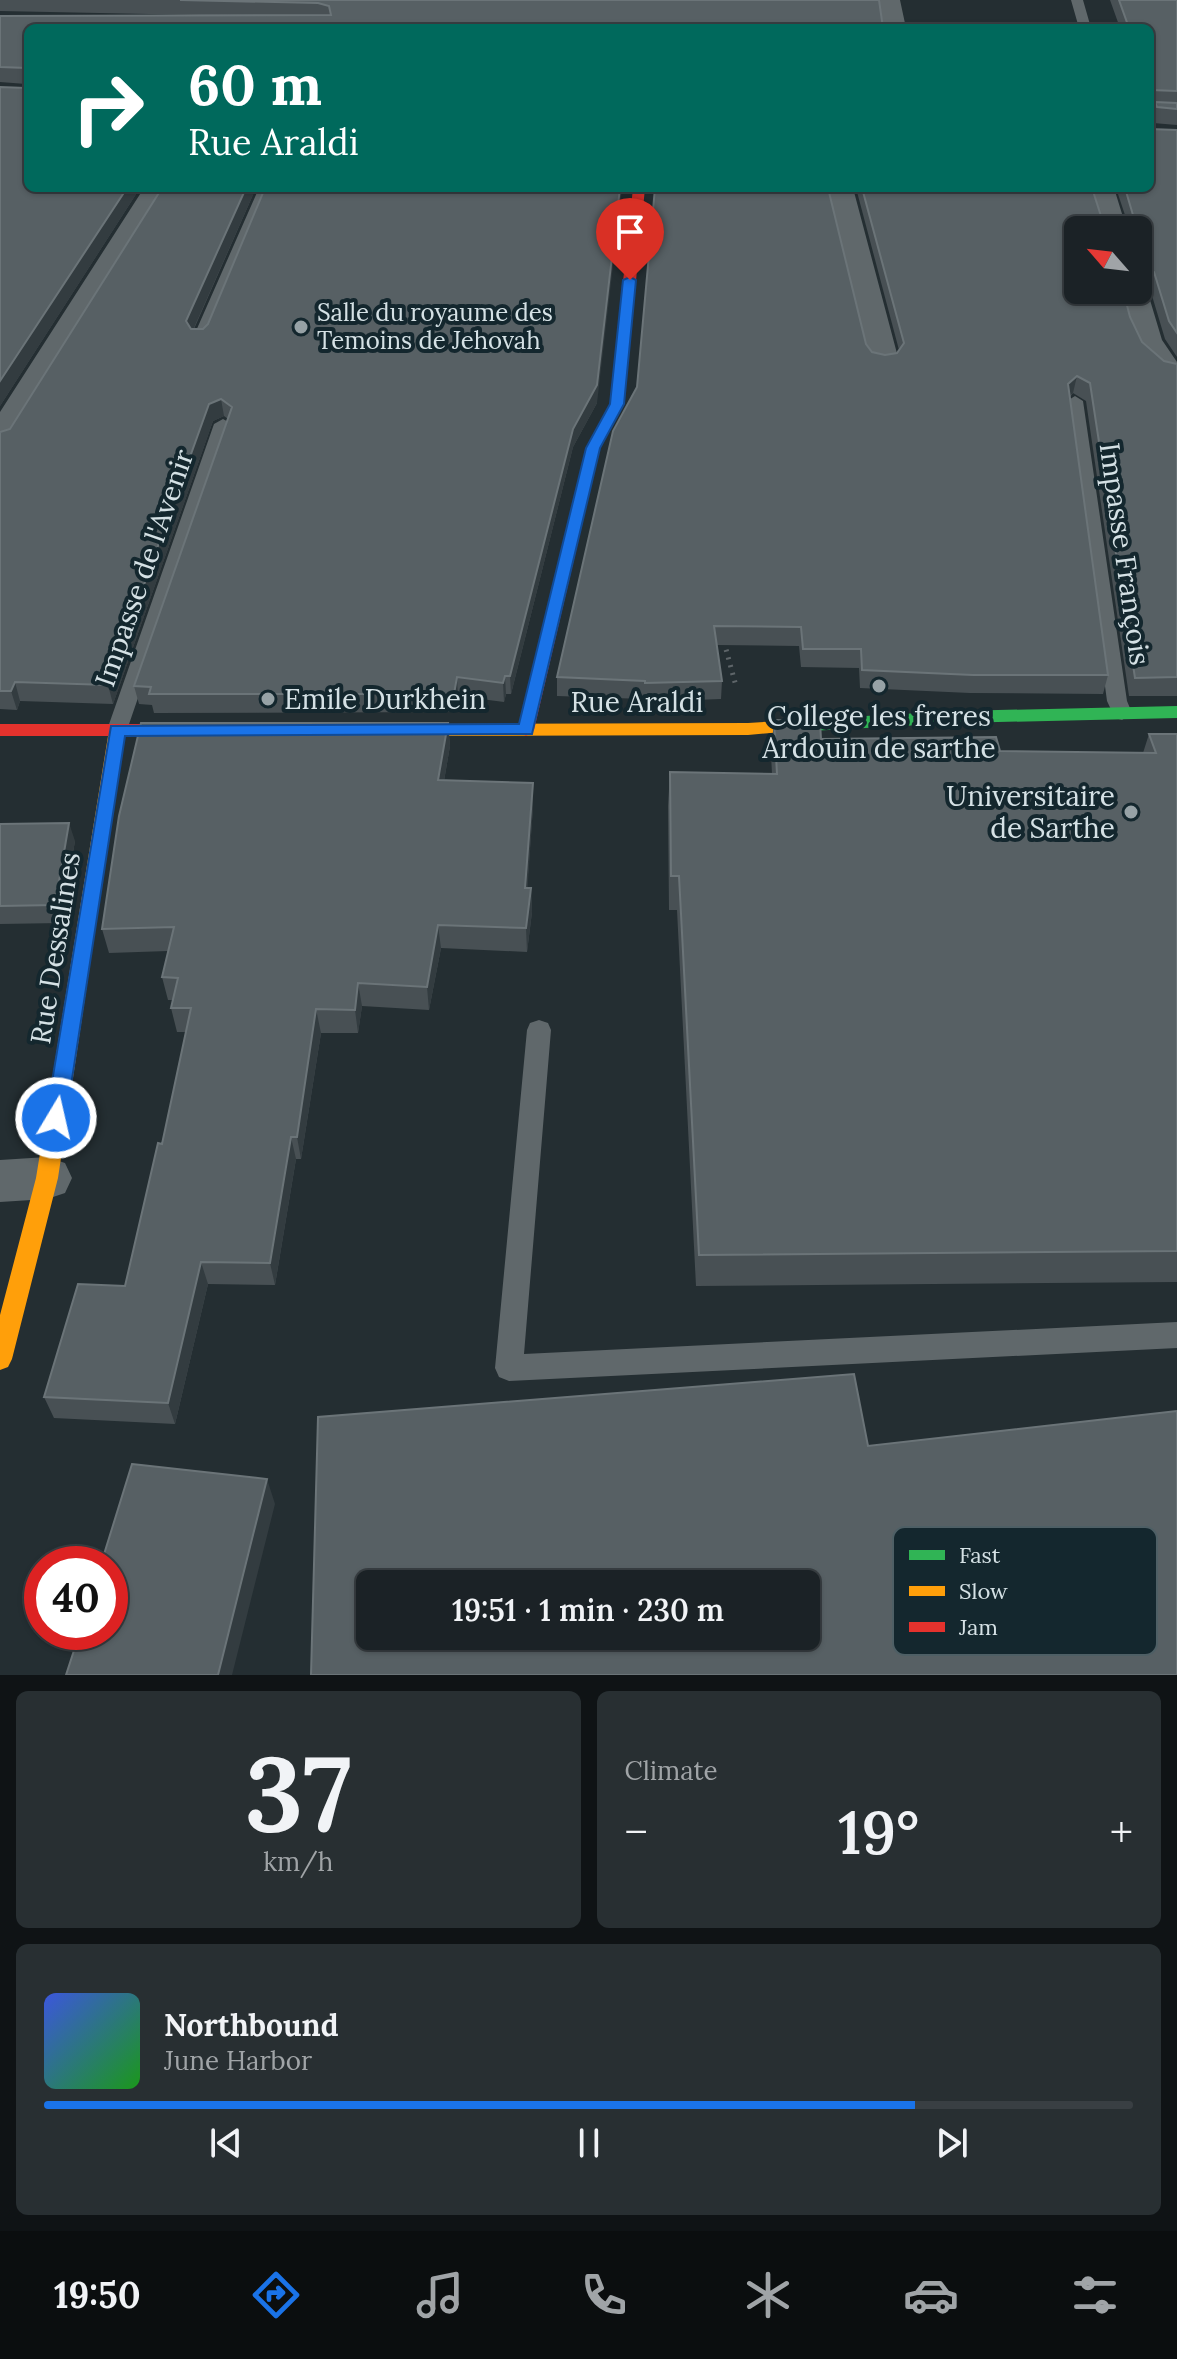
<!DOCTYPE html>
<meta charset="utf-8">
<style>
body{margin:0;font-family:Lora,serif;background:#282f32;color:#f1f3f6;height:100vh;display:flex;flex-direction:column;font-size:30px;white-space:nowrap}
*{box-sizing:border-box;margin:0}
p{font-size:26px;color:#a0a4a7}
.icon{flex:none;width:44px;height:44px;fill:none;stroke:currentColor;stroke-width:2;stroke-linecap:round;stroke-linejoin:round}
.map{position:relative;height:1675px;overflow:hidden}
.drawer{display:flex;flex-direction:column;gap:16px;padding:16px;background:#0f1315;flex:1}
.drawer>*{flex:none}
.top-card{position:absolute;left:24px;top:24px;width:1130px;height:168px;border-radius:12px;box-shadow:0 2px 6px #0004,0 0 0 2px #393f43;background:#00695c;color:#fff;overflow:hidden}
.needle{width:52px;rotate:298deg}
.controls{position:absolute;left:1064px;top:216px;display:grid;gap:16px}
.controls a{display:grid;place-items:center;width:88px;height:88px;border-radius:12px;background:#1b2226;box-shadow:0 2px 6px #0004,0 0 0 2px #393f43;font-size:40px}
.speed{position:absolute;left:24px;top:1546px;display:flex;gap:16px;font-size:40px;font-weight:700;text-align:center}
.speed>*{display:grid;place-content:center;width:104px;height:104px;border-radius:50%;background:#1b2226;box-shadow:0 2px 6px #0004,0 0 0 2px #393f43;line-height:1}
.speed .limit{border:12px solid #d22;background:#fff;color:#111}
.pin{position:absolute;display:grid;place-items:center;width:68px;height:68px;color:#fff;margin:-82px -34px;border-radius:50% 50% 50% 0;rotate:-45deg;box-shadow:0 0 8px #0007}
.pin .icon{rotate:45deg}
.me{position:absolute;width:88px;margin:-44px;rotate:9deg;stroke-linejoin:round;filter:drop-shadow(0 0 6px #0008)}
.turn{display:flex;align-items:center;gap:28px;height:168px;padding:0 32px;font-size:36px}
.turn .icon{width:104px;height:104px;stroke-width:2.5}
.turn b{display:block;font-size:56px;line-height:68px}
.big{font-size:60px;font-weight:600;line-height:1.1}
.drawer .tile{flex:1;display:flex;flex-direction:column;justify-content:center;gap:12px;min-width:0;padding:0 28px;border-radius:12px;background:#282f32}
.drawer .dial{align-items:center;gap:0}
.dial b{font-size:104px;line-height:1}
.song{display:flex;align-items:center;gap:24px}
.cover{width:96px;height:96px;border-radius:12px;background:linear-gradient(135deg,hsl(230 70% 55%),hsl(120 70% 35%))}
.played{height:8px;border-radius:4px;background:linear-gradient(90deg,#1a73e8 80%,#393f43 80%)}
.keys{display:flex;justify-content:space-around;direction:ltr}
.heat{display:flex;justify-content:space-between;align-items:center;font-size:44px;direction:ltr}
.drawer .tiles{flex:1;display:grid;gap:16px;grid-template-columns:1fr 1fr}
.tile:last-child{grid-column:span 2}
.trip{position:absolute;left:356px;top:1570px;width:464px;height:80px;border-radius:12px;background:#1b2226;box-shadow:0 2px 6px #0004,0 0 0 2px #393f43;font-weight:600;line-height:80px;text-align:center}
.dock{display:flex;height:128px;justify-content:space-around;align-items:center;background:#0b0e0f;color:#a0a4a7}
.dock .icon{width:56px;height:56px}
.dock .selected{color:#1a73e8}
.dock b{font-size:36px;color:#f1f3f6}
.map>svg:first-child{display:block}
</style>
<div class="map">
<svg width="1177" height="1675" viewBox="0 0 1177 1675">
<rect width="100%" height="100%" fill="#242e32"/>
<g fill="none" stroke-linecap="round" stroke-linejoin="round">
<path stroke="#5e6569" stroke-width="5" stroke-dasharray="2 6" stroke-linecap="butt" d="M 724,642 L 736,686"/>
<path fill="#60686b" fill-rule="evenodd" d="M 1071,0 L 1083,0 L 1091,28 L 1079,28 Z
M 259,188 L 273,188 L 208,340 L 206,343 L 194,343 L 192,340 Z
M 1075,396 L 1083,401 L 1127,701 L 1132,713 L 1122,720 L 1115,718 L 1107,701 L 1067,401 Z
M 223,419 L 232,424 L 127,730 L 124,735 L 110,735 L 107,730 L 214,424 Z
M 539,1020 L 548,1023 L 551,1030 L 524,1354 L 1177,1322 L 1177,1348 L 509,1381 L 499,1377 L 495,1368 L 527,1030 L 530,1023 Z"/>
<path fill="#60686b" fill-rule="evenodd" d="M 878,0 L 900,0 L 906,28 L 882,28 Z
M 144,188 L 172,188 L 16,438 L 12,445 L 0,448 L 0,412 Z
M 825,188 L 853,188 L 899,361 L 894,368 L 883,370 L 872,368 L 867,361 Z
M 1086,188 L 1114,188 L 1127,230 L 1099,230 Z
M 1138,283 L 1147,290 L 1162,340 L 1177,362 L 1177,381 C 1130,370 1128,331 1117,290 L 1138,290 Z
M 47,1157 L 65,1163 L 72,1178 L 65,1193 L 47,1199 L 0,1202 L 0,1160 Z"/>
<path fill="#30b455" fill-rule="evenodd" d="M 1177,706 L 1177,718 L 957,723 L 810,731 L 802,725 L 810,719 L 957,711 Z"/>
<path fill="#ff9f0a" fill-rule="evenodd" d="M 810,719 L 816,721 L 818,725 L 816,729 L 748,735 L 390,736 L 382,730 L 390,724 L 748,723 Z
M 117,724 L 125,730 L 58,1178 L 12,1359 L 8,1367 L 0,1370 L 0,1315 L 36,1178 L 109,730 Z"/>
<path fill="#e5322d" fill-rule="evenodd" d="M 633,188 L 645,188 L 624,404 L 600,448 L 534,730 L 526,736 L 518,730 L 586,448 L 610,404 Z
M 0,724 L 198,724 L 206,730 L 198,736 L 0,736 Z"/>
</g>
<path fill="#485054" d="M 0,0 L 879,0 L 28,188 L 140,188 L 0,406 L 26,84 L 0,82 L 0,16 L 198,15 L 0,11 Z
M 1110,0 L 1177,0 L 1177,125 L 1153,123 L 1152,118 L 1154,106 L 1150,106 L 1150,28 L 1120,28 Z
M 1177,130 L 1177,357 L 1165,339 L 1150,289 L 1138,280 L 1138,230 L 1078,230 L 1130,317 L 1142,342 L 1164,361 L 1177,364 L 1177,696 L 1129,696 L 1086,401 L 1073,393 L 1070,397 L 1108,675 L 1103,694 L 970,693 L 860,688 L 859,668 L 801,667 L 799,646 L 717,645 L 722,681 L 721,699 L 644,702 L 644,699 L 557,696 L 557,677 L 637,387 L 866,344 L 872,352 L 885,355 L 897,353 L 899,350 L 856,188 L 1092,188 L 1101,216 L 1125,215 L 1116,188 L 1150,188 Z
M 256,188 L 194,329 L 597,403 L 573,447 L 511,694 L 506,694 L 504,702 L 458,696 L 455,712 L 154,713 L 152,705 L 139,704 L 134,686 L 228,419 L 224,416 L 213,421 L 113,704 L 20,701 L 17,710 L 0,709 L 0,432 L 10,429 Z
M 774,720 L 821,739 L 1000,751 L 1143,753 L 1149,734 L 1177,734 L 1177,1282 L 696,1286 L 677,910 L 669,910 L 668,806 L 670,772 L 772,774 L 771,754 Z
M 448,723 L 450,746 L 444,781 L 533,783 L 533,807 L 527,888 L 531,888 L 532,912 L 527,952 L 441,948 L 429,1010 L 362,1006 L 358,1033 L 321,1033 L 301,1159 L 296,1159 L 275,1285 L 208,1284 L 175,1424 L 54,1418 L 44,1397 L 125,1286 L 162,1144 L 186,1032 L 177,1032 L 171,1008 L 173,1000 L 168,1000 L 162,977 L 168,951 L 109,953 L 102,929 Z
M 0,824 L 75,841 L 61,923 L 0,924 Z"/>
<path fill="#333c40" d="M 127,188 L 140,188 L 0,406 L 0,381 Z
M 246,188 L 256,188 L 189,339 L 186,321 Z
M 620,188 L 622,188 L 597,403 L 573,447 L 511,694 L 510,676 Z
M 1077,376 L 1073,393 L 1064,401 L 1068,384 Z
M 221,399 L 224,416 L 213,421 L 113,704 L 108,685 L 209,404 Z
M 505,676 L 506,694 L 504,702 L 503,683 Z
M 457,677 L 458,696 L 455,712 L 454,694 Z
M 15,682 L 20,701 L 17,710 L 11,691 Z
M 448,723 L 450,746 L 440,804 L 438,780 Z
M 533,783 L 533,807 L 526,911 L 525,888 Z
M 69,823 L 75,841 L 61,923 L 55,905 Z
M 531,888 L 532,912 L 527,952 L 526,928 Z
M 438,925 L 441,948 L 429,1010 L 427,987 Z
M 358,983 L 362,1006 L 358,1033 L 355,1010 Z
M 316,1009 L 321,1033 L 301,1159 L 297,1137 Z
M 291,1137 L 296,1159 L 275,1285 L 270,1263 Z
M 201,1262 L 208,1284 L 175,1424 L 168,1403 Z
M 267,1479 L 275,1504 L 232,1675 L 218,1675 Z"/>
<path fill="#576064" stroke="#6b7478" stroke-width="2" fill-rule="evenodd" d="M 180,0 L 879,0 L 883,28 L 28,28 L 28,188 L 127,188 L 0,381 L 0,87 L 26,88 L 27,68 L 0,67 L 0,16 L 331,15 L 329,6 L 318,3 Z
M 1119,0 L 1177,0 L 1177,91 L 1151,90 L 1150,28 L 1129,28 Z
M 1155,102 L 1177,103 L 1177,109 L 1157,107 Z
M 1150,129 L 1177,130 L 1177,333 L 1169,321 L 1154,272 L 1142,263 L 1138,270 L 1138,230 L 1078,230 L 1078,290 L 1123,290 L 1130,317 L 1142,342 L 1164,361 L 1177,364 L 1177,677 L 1135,678 L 1090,383 L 1077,376 L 1068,384 L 1108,675 L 973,675 L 862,670 L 861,649 L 803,649 L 801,627 L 714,626 L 722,681 L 645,683 L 645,681 L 557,677 L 613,431 L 637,387 L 655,188 L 828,188 L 866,344 L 872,352 L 885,355 L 897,353 L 904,343 L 862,188 L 1092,188 L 1101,216 L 1133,215 L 1125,188 L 1150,188 Z
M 162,188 L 246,188 L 186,321 L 191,329 L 203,329 L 208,324 L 265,188 L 620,188 L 597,385 L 573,429 L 510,676 L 505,676 L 503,683 L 457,677 L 454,694 L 149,694 L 151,687 L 134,686 L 232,407 L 221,399 L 209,404 L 108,685 L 15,682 L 11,691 L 0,691 L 0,432 L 10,429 Z
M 774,720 L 820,722 L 821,739 L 996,737 L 1000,751 L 1156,753 L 1149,734 L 1177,734 L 1177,1251 L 699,1255 L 679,876 L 671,876 L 670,772 L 777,774 Z
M 141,723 L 448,723 L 438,780 L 533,783 L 525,888 L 531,888 L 526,928 L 438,925 L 427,987 L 358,983 L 355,1010 L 316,1009 L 297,1137 L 291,1137 L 270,1263 L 201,1262 L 168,1403 L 44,1397 L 78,1284 L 125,1286 L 158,1143 L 162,1144 L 191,1008 L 171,1008 L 178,978 L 162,977 L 174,927 L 102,929 L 119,816 Z
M 69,823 L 55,905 L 0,906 L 0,824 Z
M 854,1374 L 868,1446 L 1177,1411 L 1177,1675 L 311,1675 L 318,1417 ZM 370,1584 L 806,1584 L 806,1636 L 370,1636 Z
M 132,1464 L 267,1479 L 218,1675 L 66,1675 L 80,1632 L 110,1632 L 110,1564 L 101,1564 Z"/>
<path fill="#1a73e8" stroke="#114b97" stroke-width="2" d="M 630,277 L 636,280 L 624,404 L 600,448 L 532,734 L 125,736 L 66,1118 L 63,1124 L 56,1127 L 49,1124 L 46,1118 L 111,726 L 519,724 L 586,448 L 610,404 L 623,280 Z"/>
<g fill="#97a2a6" stroke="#14272e" stroke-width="3">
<circle cx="301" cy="327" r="8"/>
<circle cx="879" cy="686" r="8"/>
<circle cx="268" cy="699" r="8"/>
<circle cx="1131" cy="812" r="8"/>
</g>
<g text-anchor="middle" stroke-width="8" stroke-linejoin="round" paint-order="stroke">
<g font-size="24" fill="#d5e1e5" stroke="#14272e" text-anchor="start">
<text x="317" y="321">Salle du royaume des<tspan x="317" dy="28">Temoins de Jehovah</tspan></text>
</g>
<g font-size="28" fill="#d5e1e5" stroke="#14272e">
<text transform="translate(1125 554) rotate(82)" y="10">Impasse François</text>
<text transform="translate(144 568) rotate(-71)" y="10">Impasse de l'Avenir</text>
<text x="637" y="712">Rue Araldi</text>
<text transform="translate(55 948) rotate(-81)" y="10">Rue Dessalines</text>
</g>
<g font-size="28" fill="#d5e1e5" stroke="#14272e" text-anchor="start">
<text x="284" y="709">Emile Durkhein</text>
<text x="879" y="726" text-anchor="middle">College les freres<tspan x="879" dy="32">Ardouin de sarthe</tspan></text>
<text x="1115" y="806" text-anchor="end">Universitaire<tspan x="1115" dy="32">de Sarthe</tspan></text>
</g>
</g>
<rect x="893" y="1527" width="264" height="128" rx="12" fill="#14272e" stroke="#4e5f65" stroke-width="2"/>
<rect x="909" y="1550" width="36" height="10" fill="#30b455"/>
<rect x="909" y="1586" width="36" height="10" fill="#ff9f0a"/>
<rect x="909" y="1622" width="36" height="10" fill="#e5322d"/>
<g font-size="22" fill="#d5e1e5">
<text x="959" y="1563">Fast</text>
<text x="959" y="1599">Slow</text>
<text x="959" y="1635">Jam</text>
</g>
</svg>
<div class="controls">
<a><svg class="needle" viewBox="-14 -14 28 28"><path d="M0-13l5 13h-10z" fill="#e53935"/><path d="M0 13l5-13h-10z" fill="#a0a4a7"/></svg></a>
</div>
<div class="speed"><div class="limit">40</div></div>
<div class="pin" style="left:630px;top:280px;background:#d93025"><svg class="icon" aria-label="arrive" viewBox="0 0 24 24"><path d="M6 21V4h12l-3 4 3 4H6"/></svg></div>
<svg class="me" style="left:56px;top:1118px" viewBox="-20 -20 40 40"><circle r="17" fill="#1a73e8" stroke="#fff" stroke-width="3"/><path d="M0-11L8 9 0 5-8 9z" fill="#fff"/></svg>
<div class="trip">19:51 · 1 min · 230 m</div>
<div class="top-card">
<div class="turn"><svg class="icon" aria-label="right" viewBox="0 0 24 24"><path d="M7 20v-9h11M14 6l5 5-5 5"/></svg><div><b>60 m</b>Rue Araldi</div></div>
</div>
</div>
<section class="drawer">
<div class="tiles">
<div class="tile dial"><b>37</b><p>km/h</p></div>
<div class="tile"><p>Climate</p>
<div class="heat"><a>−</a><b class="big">19°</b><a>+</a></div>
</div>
<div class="tile">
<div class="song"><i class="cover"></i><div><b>Northbound</b><p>June Harbor</p></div></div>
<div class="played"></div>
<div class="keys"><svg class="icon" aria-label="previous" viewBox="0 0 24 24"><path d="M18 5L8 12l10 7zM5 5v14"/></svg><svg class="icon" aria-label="pause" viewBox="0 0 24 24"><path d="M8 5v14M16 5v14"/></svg><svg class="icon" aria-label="next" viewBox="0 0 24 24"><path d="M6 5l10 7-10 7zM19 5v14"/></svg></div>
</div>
</div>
</section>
<nav class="dock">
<b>19:50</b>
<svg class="icon selected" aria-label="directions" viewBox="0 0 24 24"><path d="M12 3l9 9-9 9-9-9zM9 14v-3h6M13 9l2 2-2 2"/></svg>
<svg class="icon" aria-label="music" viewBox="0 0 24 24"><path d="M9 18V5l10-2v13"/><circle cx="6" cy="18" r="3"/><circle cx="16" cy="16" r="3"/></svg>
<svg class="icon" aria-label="phone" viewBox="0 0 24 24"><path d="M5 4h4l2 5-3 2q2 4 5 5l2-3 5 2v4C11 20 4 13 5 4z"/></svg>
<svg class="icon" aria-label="climate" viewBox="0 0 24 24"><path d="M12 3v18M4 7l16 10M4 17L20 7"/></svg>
<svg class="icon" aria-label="car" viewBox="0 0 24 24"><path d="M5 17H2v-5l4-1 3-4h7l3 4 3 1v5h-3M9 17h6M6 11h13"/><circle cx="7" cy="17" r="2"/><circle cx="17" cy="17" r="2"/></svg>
<svg class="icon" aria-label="filters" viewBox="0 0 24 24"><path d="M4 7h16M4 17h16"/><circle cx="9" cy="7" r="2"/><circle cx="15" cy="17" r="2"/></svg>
</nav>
